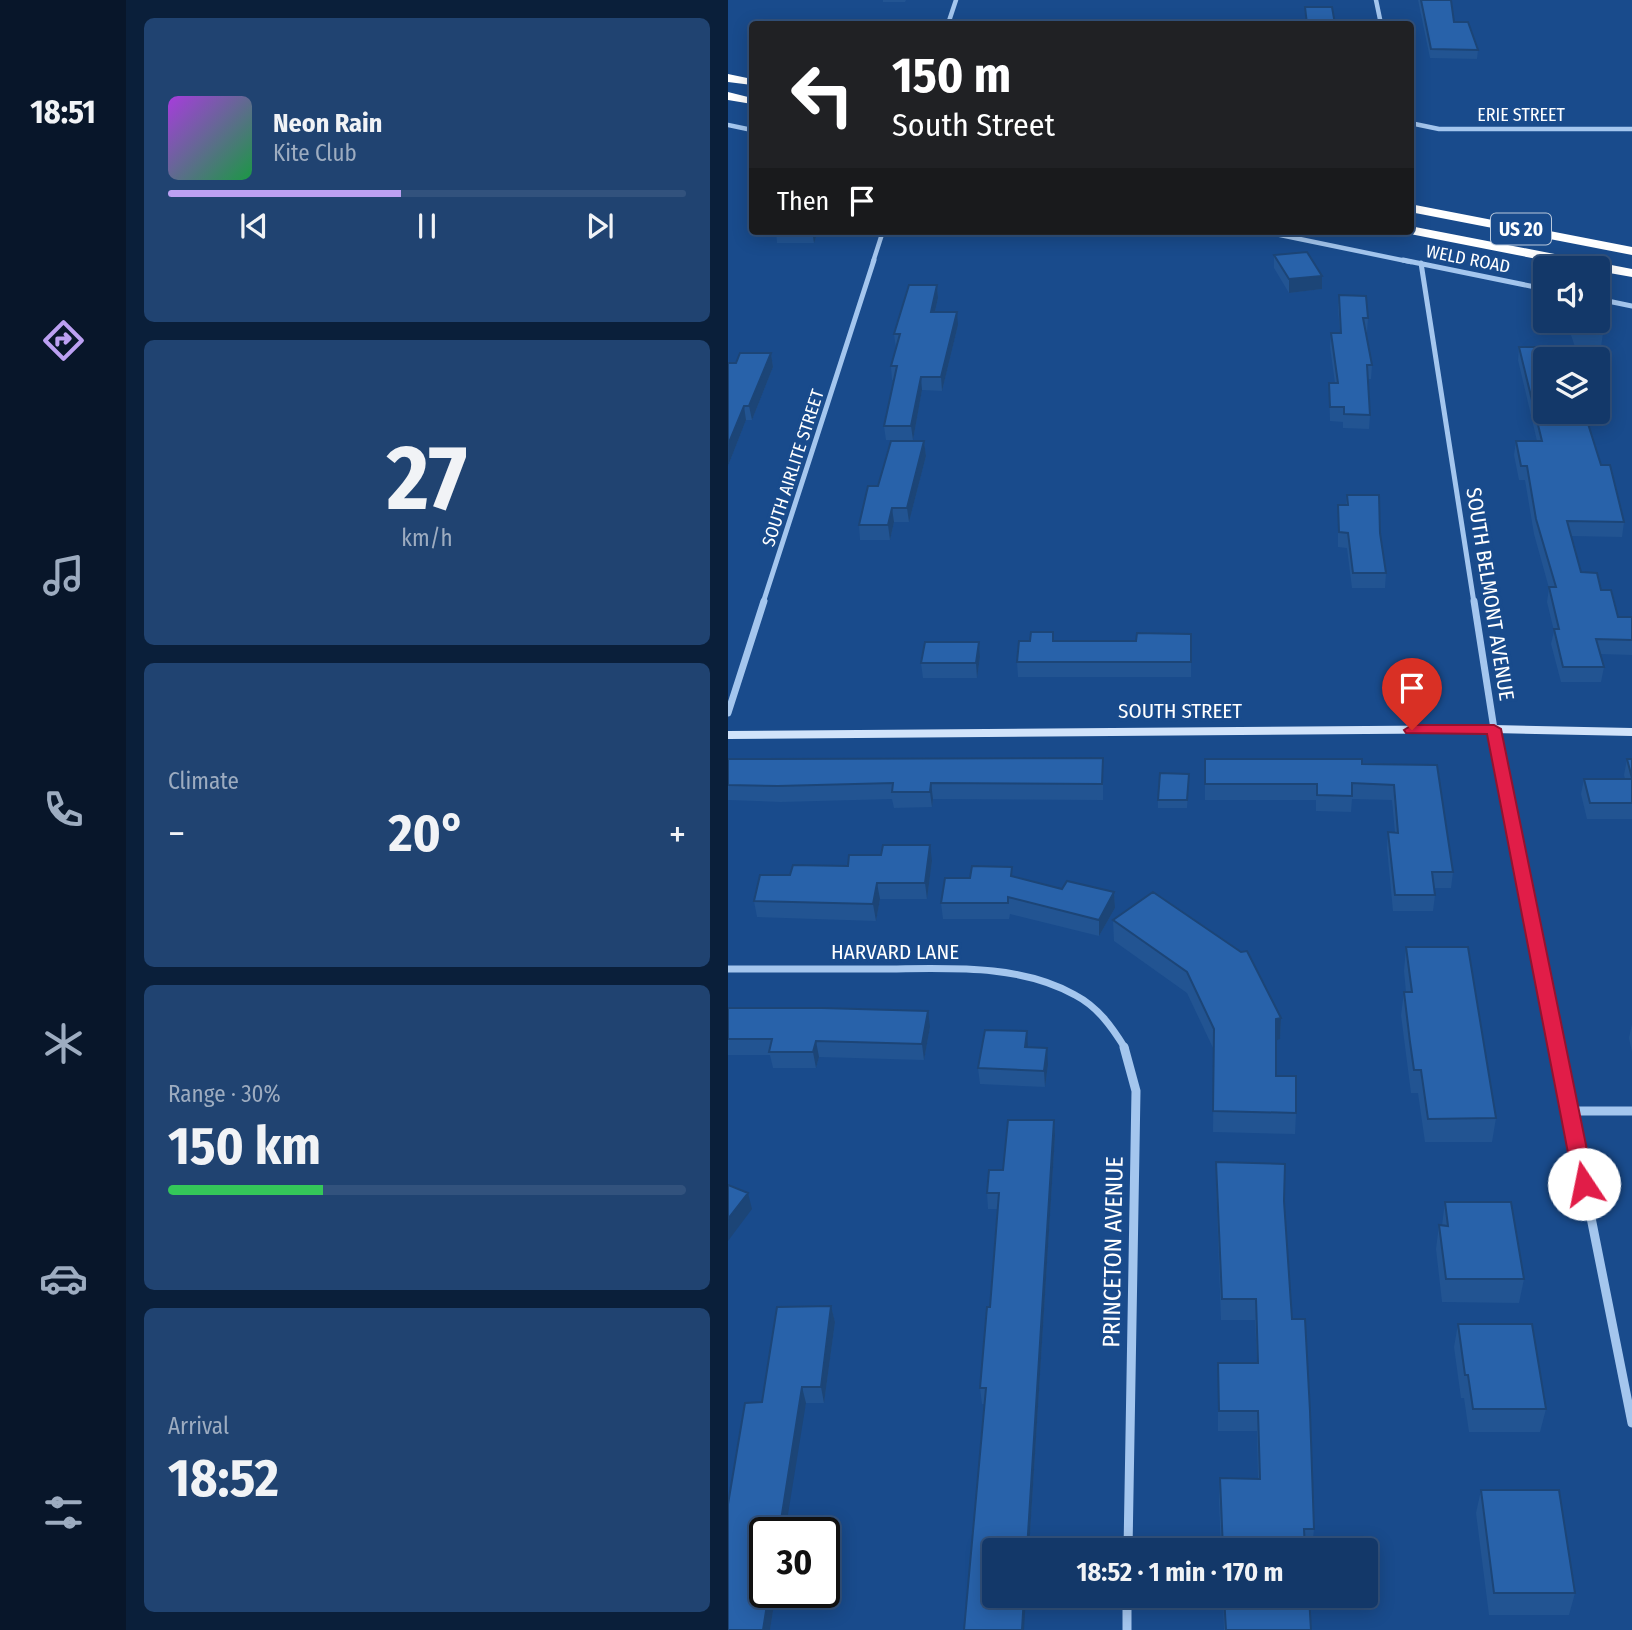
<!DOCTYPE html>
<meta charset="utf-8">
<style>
body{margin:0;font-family:"Fira Sans Condensed",sans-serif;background:#204371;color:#f1f3f6;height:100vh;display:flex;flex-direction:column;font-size:26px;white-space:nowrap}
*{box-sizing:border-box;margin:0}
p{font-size:23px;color:#9dacc0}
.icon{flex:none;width:38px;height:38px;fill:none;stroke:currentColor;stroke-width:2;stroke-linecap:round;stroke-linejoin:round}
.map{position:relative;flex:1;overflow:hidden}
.drawer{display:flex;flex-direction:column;gap:18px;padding:18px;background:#0a1f3a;width:602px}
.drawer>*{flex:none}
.hud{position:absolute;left:21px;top:21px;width:665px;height:214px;border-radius:7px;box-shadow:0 4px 18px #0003,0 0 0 2px #32527d;background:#202124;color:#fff;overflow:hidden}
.buttons{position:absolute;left:805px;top:256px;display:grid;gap:14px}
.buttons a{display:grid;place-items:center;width:77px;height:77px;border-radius:7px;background:#133869;box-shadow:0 4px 18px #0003,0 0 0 2px #32527d;font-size:35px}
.speed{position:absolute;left:21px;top:1517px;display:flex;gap:14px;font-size:35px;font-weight:700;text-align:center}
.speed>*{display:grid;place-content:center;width:91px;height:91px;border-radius:50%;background:#133869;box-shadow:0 4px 18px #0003,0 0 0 2px #32527d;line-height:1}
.speed .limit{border:4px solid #111;border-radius:10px;background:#fff;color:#111}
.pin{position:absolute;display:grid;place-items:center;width:60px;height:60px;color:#fff;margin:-72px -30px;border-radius:50% 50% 50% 0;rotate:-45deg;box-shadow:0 0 7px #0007}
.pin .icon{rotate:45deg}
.me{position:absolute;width:77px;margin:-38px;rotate:349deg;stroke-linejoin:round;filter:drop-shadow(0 0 5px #0008)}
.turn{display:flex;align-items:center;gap:24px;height:147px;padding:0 28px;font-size:32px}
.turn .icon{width:91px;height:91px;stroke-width:2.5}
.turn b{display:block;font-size:49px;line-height:60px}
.then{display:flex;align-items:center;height:66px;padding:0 28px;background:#0003;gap:14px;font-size:26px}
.big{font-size:52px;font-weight:700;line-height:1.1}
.drawer .widget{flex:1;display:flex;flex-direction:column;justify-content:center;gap:10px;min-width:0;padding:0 24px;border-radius:10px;background:#204371}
.drawer .dial{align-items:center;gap:0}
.dial b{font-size:91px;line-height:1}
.song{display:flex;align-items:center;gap:21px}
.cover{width:84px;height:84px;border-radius:10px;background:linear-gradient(135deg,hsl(280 70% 55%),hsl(140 70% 35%))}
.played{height:7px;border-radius:4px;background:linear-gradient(90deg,#bca0f2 45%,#32527d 45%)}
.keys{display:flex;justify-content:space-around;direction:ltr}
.heat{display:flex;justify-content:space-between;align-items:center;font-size:38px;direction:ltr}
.charge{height:10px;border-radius:5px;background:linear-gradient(90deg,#34c759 30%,#32527d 0)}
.trip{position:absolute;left:254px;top:1538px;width:396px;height:70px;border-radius:7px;background:#133869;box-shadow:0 4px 18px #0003,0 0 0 2px #32527d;font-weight:700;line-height:70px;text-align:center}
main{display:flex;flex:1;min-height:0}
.tab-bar{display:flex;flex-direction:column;width:126px;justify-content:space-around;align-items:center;background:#08162a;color:#9dacc0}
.tab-bar .icon{width:49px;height:49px}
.tab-bar .on{color:#bca0f2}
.tab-bar b{font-size:32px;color:#f1f3f6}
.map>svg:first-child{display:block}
</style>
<main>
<nav class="tab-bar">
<b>18:51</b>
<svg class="icon on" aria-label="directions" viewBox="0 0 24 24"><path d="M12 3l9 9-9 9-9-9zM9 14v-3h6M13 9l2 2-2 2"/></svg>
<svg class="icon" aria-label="music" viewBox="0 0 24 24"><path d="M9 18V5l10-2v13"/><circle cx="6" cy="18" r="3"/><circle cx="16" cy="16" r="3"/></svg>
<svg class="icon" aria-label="phone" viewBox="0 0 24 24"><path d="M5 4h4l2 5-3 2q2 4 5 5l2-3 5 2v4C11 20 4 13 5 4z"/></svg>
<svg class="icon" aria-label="climate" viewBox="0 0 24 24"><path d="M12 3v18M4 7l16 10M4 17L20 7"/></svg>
<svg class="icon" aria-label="car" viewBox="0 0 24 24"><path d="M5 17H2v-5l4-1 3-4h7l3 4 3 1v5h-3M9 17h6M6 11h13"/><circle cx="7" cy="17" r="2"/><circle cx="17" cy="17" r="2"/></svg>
<svg class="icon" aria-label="filters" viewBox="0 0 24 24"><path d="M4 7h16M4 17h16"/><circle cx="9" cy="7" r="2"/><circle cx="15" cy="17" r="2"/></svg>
</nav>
<section class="drawer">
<div class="widget">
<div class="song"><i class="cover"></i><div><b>Neon Rain</b><p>Kite Club</p></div></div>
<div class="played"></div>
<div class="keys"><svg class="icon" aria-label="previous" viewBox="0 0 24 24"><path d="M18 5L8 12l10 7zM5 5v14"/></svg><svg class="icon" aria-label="pause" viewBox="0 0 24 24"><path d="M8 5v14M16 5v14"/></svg><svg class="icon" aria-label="next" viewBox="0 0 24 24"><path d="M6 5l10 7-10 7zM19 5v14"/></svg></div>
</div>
<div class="widget dial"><b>27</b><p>km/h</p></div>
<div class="widget"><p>Climate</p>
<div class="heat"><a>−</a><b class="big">20°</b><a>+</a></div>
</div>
<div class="widget"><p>Range · 30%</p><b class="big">150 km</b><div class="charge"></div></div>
<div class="widget"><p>Arrival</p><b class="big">18:52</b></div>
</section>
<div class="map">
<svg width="904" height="1630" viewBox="0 0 904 1630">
<rect width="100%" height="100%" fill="#194b8c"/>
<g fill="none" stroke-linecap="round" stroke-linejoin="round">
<path stroke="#a4c6ee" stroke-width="4.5" d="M 648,0 L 653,24
M 220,24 L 228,0
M 682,123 L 711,129 L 904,129
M 0,125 L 24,130
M 533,231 L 683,262
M 145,262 L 155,231"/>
<path stroke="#a4c6ee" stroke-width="5" d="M 675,260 L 817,289
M 693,263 L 746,603
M 870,299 L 904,306
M 35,603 L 146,260"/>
<path stroke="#a4c6ee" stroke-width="7" d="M 746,601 L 766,729 L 829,1048
M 0,713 L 36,601
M 0,969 C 50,969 99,969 149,969 C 213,969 289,962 347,995 C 370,1007 384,1027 397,1048"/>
<path stroke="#a4c6ee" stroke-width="9" d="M 396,1047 L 408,1091 L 400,1550
M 829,1047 L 904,1423
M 841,1111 L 904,1111
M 399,1596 L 399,1630"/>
<path fill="#d1e3fa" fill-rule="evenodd" d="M 766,725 L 904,728 L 904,736 L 766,733 L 0,739 L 0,731 Z"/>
<path fill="#fff" fill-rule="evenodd" d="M 0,74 L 24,79 L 24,85 L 0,82 Z
M 0,92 L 24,98 L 24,104 L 0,100 Z
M 682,204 L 904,247 L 904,255 L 682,212 Z
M 682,226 L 904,269 L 904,277 L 870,271 L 870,268 L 855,268 L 677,233 L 682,231 Z"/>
</g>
<path fill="#225492" d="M 155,0 L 178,0 L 177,2 L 155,2 Z
M 690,0 L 723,0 L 726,22 L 750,50 L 749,59 L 702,58 Z
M 48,231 L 90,231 L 86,243 L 49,243 Z
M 546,255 L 594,289 L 561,293 L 546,268 Z
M 209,285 L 210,298 L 207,312 L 230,325 L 214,391 L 194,390 L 185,440 L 158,440 L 156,426 L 166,380 L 164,380 L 163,366 L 168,348 L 166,334 Z
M 611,295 L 640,318 L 639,332 L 638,332 L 644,365 L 643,379 L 640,379 L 642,415 L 641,429 L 615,428 L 615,422 L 602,421 L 601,383 L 607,383 L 602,347 L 603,333 L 612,333 L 610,309 Z
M 840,320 L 870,320 L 875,333 L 873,347 L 847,347 L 840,326 Z
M 791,347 L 817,359 L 873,465 L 896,522 L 894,537 L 843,536 L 853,572 L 873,590 L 890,617 L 904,617 L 904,655 L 872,654 L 876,667 L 873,682 L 833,682 L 823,644 L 826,631 L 819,602 L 821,588 L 806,534 L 797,480 L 791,480 L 786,455 L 788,441 L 809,441 L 790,360 Z
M 43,353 L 45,367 L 24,420 L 18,420 L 0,466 L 0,363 L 8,363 Z
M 196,441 L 198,456 L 181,522 L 166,522 L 162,540 L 132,540 L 131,525 L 150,486 Z
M 619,495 L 652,533 L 658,573 L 657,588 L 624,588 L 619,548 L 610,547 L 610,505 L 618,505 Z
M 463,634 L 463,677 L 290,677 L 289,662 L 326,641 L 408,641 Z
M 251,642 L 252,657 L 249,678 L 195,678 L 193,663 Z
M 0,759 L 375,774 L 375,800 L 205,799 L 204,807 L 166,808 L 164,799 L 53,802 L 0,800 Z
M 477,759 L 709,765 L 725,872 L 723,888 L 706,888 L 707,895 L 705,911 L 665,911 L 659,848 L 660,832 L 667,833 L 664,800 L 624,799 L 623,812 L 588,811 L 588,800 L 477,800 Z
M 899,759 L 904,759 L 904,819 L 859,819 L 853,794 L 856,779 L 897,779 L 896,775 Z
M 461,774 L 459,808 L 430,808 L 430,800 Z
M 204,861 L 199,899 L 152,899 L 148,921 L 29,917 L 26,901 L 62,875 L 120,866 Z
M 284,876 L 334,889 L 386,892 L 387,908 L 371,936 L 282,914 L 281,919 L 215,919 L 213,903 L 242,878 Z
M 385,920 L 553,1018 L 552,1039 L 548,1040 L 548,1076 L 568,1113 L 567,1134 L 485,1132 L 486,1050 L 459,993 L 386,941 Z
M 678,947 L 768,1118 L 764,1142 L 697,1142 L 690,1093 L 683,1093 L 673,1015 L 676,992 L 678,992 L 676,971 Z
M 0,1008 L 202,1027 L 196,1060 L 91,1057 L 88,1068 L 45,1068 L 42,1055 L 0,1055 Z
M 904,1024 L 904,1052 L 901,1038 Z
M 320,1065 L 317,1087 L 252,1084 L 250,1068 Z
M 326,1120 L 327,1136 L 301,1550 L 266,1550 L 256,1404 L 254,1404 L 252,1388 L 262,1307 L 269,1209 L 260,1209 L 259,1193 L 275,1170 Z
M 488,1162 L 556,1201 L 564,1319 L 586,1529 L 584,1549 L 577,1549 L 577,1550 L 493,1550 L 491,1499 L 492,1478 L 530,1479 L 529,1431 L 490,1431 L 490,1363 L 529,1363 L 527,1320 L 493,1320 L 488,1184 Z
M 717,1202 L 796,1279 L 791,1303 L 714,1302 L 708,1249 L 711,1225 L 714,1225 Z
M 103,1306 L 107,1322 L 96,1403 L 78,1403 L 37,1592 L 48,1592 L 42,1630 L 0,1630 L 34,1402 Z
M 730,1324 L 818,1409 L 812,1432 L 741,1432 L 736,1398 L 733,1398 L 726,1347 Z
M 753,1490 L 847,1593 L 841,1615 L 761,1615 L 748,1513 Z
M 495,1596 L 581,1596 L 583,1630 L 496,1630 Z"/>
<path fill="#1c4577" d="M 84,231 L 90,231 L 86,243 Z
M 594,276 L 594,289 L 561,293 L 561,279 Z
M 209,285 L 210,298 L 204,325 L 203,312 Z
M 229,312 L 230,325 L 214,391 L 213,377 Z
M 43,353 L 45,367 L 24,420 L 21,406 Z
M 193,377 L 194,390 L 185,440 L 183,426 Z
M 16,406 L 18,420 L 0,466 L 0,445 Z
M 196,441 L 198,456 L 181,522 L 179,508 Z
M 164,508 L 166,522 L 162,540 L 160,525 Z
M 251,642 L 252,657 L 249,678 L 248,663 Z
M 203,783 L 205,799 L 204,807 L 202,792 Z
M 202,845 L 204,861 L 199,899 L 197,883 Z
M 149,883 L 152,899 L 148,921 L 145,904 Z
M 386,892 L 387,908 L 371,936 L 371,920 Z
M 200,1011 L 202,1027 L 196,1060 L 194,1044 Z
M 553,1018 L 552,1039 L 547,1041 L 548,1019 Z
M 299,1031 L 300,1048 L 297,1047 Z
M 88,1041 L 91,1057 L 88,1068 L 85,1052 Z
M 319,1048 L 320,1065 L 317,1087 L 316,1071 Z
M 326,1120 L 327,1136 L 301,1550 L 299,1550 Z
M 20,1193 L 24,1209 L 0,1241 L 0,1219 Z
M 103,1306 L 107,1322 L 96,1403 L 93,1387 Z
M 74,1387 L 78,1403 L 57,1533 L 51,1533 Z
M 41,1592 L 48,1592 L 42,1630 L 35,1630 Z
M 296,1596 L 298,1596 L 296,1630 L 294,1630 Z"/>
<path fill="#2862aa" stroke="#1c4577" stroke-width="2" d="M 693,0 L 723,0 L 726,22 L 740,22 L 750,50 L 703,49 Z
M 577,7 L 604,7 L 607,24 L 579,24 Z
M 579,252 L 594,276 L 561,279 L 546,255 Z
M 181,285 L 209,285 L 203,312 L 229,312 L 213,377 L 193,377 L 183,426 L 156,426 L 169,366 L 163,366 L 172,334 L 166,334 Z
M 611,295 L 638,296 L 640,318 L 635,318 L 644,365 L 639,365 L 642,415 L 616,414 L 616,407 L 602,407 L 601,383 L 610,383 L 603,333 L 613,333 Z
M 870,318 L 875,333 L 849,333 L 844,320 L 870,320 Z
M 791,347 L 860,347 L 863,359 L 817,359 L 817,411 L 856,411 L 873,465 L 882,465 L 896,522 L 839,521 L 853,572 L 869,573 L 873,590 L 883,590 L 890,617 L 904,617 L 904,640 L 868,639 L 876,667 L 835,667 L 826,629 L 831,629 L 821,587 L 828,587 L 808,519 L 799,466 L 793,466 L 788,441 L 814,441 Z
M 12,353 L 43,353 L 21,406 L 16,406 L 0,445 L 0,363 L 8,363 Z
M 163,441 L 196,441 L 179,508 L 164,508 L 160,525 L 131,525 L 140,486 L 150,486 Z
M 619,495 L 651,495 L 652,533 L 658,573 L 625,573 L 620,533 L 611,532 L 610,505 L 620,505 Z
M 303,632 L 325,632 L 325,641 L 408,641 L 409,633 L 463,634 L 463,662 L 289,662 L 291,641 L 302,641 Z
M 197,642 L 251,642 L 248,663 L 193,663 Z
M 375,758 L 374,784 L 203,783 L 202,792 L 164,792 L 165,783 L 50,786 L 0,785 L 0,759 Z
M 477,759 L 634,759 L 634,764 L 709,765 L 725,872 L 704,872 L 707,895 L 667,895 L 660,832 L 670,833 L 666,785 L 624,783 L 624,796 L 589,795 L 589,784 L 477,784 Z
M 899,759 L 904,759 L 904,778 Z
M 432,773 L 461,774 L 459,800 L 430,800 Z
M 856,779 L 904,779 L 904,803 L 862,803 Z
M 155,845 L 202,845 L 197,883 L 149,883 L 145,904 L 26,901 L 32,875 L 62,875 L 65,865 L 120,866 L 121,855 L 153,855 Z
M 244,866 L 284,867 L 283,876 L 334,889 L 339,881 L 386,892 L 371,920 L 280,897 L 280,903 L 213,903 L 217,878 L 242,878 Z
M 425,892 L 513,952 L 519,951 L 553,1018 L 548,1019 L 548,1076 L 568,1076 L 568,1113 L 485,1111 L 486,1029 L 459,972 L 385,920 Z
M 678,947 L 740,947 L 768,1118 L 700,1119 L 693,1070 L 686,1070 L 682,1042 L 676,992 L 684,992 Z
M 0,1008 L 94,1008 L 200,1011 L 194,1044 L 88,1041 L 85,1052 L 41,1052 L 44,1039 L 0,1039 Z
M 257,1030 L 299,1031 L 297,1047 L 319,1048 L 316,1071 L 250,1068 Z
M 280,1120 L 326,1120 L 299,1550 L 266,1550 L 266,1596 L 296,1596 L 294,1630 L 236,1630 L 258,1388 L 252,1388 L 259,1307 L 262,1307 L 271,1193 L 259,1193 L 261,1170 L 275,1170 Z
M 488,1162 L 557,1164 L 556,1201 L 564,1319 L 577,1319 L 582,1411 L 586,1529 L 576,1529 L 577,1550 L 495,1550 L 492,1478 L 532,1479 L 530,1411 L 491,1411 L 490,1363 L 530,1363 L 528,1299 L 494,1299 Z
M 0,1185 L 20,1193 L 0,1219 Z
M 717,1202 L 783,1202 L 796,1279 L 718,1279 L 711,1225 L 720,1226 Z
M 103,1306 L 93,1387 L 74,1387 L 51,1533 L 37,1533 L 37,1592 L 41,1592 L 35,1630 L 0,1630 L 0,1504 L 17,1403 L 34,1402 L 49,1307 Z
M 730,1324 L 804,1324 L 818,1409 L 745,1409 L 740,1375 L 737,1375 Z
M 753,1490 L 831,1490 L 847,1593 L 766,1593 Z
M 496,1596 L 581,1596 L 583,1630 L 498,1630 Z"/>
<path fill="#e11d48" stroke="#92132f" stroke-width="2" d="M 684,725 L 766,725 L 773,729 L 866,1184 L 863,1190 L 849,1190 L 846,1184 L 759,734 L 678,733 L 676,730 Z"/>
<g text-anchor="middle" stroke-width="7" stroke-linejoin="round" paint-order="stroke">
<g font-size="18" fill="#fff" stroke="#194b8c">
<text x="793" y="121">ERIE STREET</text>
<text transform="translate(740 259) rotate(11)" y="6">WELD ROAD</text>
<text transform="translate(65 468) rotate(-72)" y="6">SOUTH AIRLITE STREET</text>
</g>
<rect fill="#194b8c" stroke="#bac9dc" stroke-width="2" x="763" y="213.5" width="60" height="31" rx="5"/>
<g font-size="19" font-weight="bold" fill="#fff">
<text x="793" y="236">US 20</text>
</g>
<g font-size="21" fill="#fff" stroke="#194b8c">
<text transform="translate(762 594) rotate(81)" y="7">SOUTH BELMONT AVENUE</text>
<text x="452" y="718">SOUTH STREET</text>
<text x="167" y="959">HARVARD LANE</text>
</g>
<g font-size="24" fill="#fff" stroke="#194b8c">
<text transform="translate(385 1252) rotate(-89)" y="8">PRINCETON AVENUE</text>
</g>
</g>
</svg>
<div class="buttons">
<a><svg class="icon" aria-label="sound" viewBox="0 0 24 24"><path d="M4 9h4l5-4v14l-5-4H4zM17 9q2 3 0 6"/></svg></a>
<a><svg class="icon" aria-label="layers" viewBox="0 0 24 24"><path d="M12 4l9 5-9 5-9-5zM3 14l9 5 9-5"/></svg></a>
</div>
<div class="speed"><div class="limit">30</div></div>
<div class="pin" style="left:684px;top:730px;background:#d93025"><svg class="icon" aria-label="arrive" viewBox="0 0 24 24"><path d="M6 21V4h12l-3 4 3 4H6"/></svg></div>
<svg class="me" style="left:856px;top:1184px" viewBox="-20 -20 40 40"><circle r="19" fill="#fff"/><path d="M0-13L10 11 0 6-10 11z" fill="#e11d48"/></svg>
<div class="trip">18:52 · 1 min · 170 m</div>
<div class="hud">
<div class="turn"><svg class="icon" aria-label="left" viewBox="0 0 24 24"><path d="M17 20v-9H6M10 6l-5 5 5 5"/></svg><div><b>150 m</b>South Street</div></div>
<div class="then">Then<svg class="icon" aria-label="arrive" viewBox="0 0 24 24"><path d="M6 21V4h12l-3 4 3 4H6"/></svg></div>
</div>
</div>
</main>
